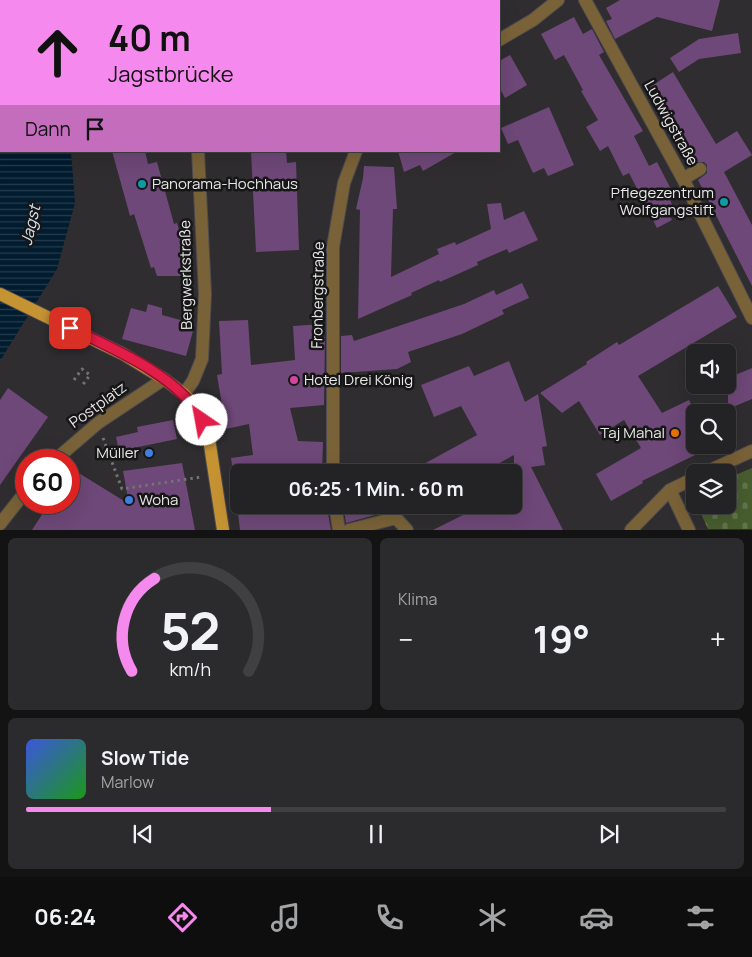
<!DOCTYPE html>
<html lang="de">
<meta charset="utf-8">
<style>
body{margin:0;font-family:Manrope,sans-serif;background:#2b2a2c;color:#f1f3f6;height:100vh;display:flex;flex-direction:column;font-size:19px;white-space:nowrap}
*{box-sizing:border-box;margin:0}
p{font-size:16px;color:#a3a4a6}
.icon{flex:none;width:28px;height:28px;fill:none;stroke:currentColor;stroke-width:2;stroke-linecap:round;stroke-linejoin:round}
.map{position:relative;height:530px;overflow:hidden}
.panel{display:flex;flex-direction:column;gap:8px;padding:8px;background:#131314;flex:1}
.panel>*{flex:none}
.hud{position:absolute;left:0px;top:0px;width:500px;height:152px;box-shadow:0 5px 20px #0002,0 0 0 1px #403f41;background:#f689ed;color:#111;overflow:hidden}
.fabs{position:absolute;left:686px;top:344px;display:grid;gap:10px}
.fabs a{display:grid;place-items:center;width:50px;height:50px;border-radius:8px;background:#232224;box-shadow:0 5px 20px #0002,0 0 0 1px #403f41;font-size:25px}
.speed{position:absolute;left:15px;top:449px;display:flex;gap:10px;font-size:25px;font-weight:700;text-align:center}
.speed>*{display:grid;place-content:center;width:65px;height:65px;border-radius:50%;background:#232224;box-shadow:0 5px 20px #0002,0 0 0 1px #403f41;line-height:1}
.speed .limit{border:8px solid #d22;background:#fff;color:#111}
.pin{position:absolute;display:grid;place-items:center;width:42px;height:42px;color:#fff;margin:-21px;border-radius:10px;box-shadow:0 2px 8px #0006}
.me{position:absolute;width:55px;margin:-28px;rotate:327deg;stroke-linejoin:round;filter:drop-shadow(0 0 4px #0008)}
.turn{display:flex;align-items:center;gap:18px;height:105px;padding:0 25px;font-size:22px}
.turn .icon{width:65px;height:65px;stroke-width:2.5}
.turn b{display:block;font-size:35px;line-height:42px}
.then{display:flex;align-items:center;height:48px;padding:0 25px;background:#0003;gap:10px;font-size:19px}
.big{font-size:38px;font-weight:700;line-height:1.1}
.panel .widget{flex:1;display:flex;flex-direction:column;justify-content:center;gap:8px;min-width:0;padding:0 18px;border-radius:8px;background:#2b2a2c}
.panel .dial{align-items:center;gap:0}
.dial svg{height:130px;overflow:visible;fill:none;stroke:#403f41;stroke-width:7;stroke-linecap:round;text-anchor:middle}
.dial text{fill:#f1f3f6;stroke:none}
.song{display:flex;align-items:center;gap:15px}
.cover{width:60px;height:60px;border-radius:8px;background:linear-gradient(135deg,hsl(230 70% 55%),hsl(120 70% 35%))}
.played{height:5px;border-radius:2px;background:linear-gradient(90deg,#f689ed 35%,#403f41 35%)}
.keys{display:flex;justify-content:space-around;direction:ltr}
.heat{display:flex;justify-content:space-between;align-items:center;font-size:28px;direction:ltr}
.panel .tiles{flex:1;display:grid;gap:8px;grid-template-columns:1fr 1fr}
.widget:last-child{grid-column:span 2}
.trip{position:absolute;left:230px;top:464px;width:292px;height:50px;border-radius:8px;background:#232224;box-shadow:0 5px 20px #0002,0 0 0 1px #403f41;font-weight:700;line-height:50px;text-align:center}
.tabs{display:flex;height:80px;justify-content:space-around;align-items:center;background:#0e0e0e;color:#a3a4a6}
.tabs .icon{width:35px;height:35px}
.tabs .current{color:#f689ed}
.tabs b{font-size:22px;color:#f1f3f6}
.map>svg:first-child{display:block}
</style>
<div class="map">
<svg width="752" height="530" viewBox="0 0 752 530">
<defs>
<pattern id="cemetery-stones" width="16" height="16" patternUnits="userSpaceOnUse" patternTransform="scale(1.25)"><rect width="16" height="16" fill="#475d2f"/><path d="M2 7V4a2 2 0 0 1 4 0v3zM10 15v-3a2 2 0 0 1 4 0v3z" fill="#62744d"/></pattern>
<pattern id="water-rules" width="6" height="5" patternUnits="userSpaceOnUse" patternTransform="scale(1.25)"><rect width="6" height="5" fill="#011b2f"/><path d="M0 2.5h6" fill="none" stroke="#263c4d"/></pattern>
</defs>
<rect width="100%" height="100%" fill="#2f2d30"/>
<path fill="url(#cemetery-stones)" d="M 752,468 L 752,529 L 708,529 L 697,505 L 728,505 L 728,478 Z"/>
<path fill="url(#water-rules)" d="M 0,0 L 30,1 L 1,1 L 1,151 L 71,151 L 75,203 L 57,269 L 0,361 Z"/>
<path fill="#6e4878" d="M 620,0 L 720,0 L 712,31 L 657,17 L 615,39 L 606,21 L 612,19 L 606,8 Z
M 574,17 L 583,34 L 592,29 L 604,52 L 599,55 L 643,131 L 634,136 L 649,166 L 657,162 L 675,197 L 670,200 L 674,209 L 668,212 L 672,220 L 657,228 L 629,173 L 623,176 L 608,146 L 600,151 L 586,127 L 598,120 L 581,91 L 583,90 L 564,55 L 555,60 L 541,34 Z
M 738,33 L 741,53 L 699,59 L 679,72 L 670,58 L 699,39 Z
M 510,55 L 527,85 L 505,98 L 499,87 L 499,61 Z
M 673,72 L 716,144 L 737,131 L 752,155 L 724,172 L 752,225 L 752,286 L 698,180 L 707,173 L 707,165 L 704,162 L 696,162 L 650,87 Z
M 549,107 L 574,165 L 548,176 L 544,168 L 533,173 L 518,140 L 508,144 L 501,128 Z
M 112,151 L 145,151 L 148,164 L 157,162 L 174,224 L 177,223 L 187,256 L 183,257 L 183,276 L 157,276 L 154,267 L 151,268 L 134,214 L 130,216 Z
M 251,151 L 286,151 L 287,163 L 296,162 L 299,250 L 256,252 Z
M 398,151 L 458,151 L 423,171 L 420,165 L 404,172 Z
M 364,166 L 394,167 L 397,209 L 393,209 L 391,277 L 439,254 L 437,249 L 455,242 L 456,245 L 491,229 L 487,204 L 501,203 L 504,220 L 524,211 L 538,240 L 509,253 L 507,249 L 477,262 L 478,265 L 440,282 L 439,280 L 411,293 L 412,295 L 358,319 L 360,210 L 356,209 L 363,178 Z
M 522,283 L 529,298 L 502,310 L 504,314 L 462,334 L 408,352 L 411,362 L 397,369 L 341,373 L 341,336 L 352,335 L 354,341 L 464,304 L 494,290 L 496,295 Z
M 718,286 L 737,317 L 638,376 L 662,413 L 689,400 L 695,412 L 695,455 L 642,481 L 643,483 L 611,501 L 596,474 L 641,448 L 624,420 L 600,435 L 579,401 L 562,413 L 540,393 L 587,364 L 586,362 L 617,342 L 619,345 Z
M 148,304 L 162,308 L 162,315 L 195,324 L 186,356 L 122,339 L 131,308 L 146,312 Z
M 248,320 L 251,365 L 295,360 L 293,326 L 323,324 L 323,337 L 325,337 L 324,405 L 290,408 L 298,441 L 323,442 L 322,472 L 233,472 L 231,458 L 253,455 L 249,424 L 226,429 L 217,375 L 222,374 L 219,321 Z
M 509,361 L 525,402 L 538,394 L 547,446 L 542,447 L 545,465 L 531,467 L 563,530 L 433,530 L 483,505 L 514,505 L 514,455 L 483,472 L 409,472 L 477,435 L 461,406 L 434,417 L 421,385 L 469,366 L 474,376 Z
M 752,368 L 752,399 L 728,409 L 728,378 Z
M 8,388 L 48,417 L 0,485 L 0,400 Z
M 173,420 L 177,439 L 119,451 L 116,437 L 138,432 L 137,427 Z
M 182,463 L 195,530 L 32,530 L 50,502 L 69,502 L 69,467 L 129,504 L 123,471 Z
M 237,505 L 306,505 L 307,512 L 327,508 L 331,530 L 240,530 Z
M 343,505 L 385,505 L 386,512 L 346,523 Z"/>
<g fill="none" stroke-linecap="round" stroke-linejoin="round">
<g stroke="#4d4b4e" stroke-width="14">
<path id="minor" d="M 171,0 L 171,1
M 585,0 L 683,179 L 752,318
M 499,40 L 533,20 L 558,0
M 683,179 L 700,169
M 184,394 L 193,381 L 202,359 L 205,294 L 198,151
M 55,460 L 98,423 L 164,379
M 333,472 L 333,247 L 344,183 L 356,151
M 706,472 L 752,451
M 670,490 L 689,530
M 335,505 L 339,530
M 0,524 L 26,491
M 349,530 L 396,518 L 407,530
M 631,530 L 670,490 L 695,478"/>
</g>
<g stroke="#4d4b4e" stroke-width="14">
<path id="major" d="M 0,294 L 123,354 L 164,379 L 184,394 L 196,407 L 208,432 L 223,530"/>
</g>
<path stroke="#737274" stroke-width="3" stroke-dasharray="2.5 4" stroke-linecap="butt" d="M 74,380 L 82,369 L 90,375 L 82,386
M 103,438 L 122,489 L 201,477"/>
<use href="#minor" stroke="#7a6238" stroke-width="12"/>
<use href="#major" stroke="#c69333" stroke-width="12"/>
</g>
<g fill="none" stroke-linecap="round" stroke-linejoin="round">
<g stroke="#92132f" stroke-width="12">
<path id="route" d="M 70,328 C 112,348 181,377 202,420"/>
</g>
<use href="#route" stroke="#e11d48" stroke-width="9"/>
</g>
<g fill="#0f9aa8" stroke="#171617" stroke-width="2">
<circle cx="142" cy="184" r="5"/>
<circle cx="724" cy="202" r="5"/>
</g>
<circle fill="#d1479c" stroke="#171617" stroke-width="2" cx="294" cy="380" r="5"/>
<circle fill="#e8710a" stroke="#171617" stroke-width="2" cx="675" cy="433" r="5"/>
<g fill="#3f7fe0" stroke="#171617" stroke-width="2">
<circle cx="149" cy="453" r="5"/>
<circle cx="129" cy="500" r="5"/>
</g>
<g text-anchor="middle" stroke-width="5" stroke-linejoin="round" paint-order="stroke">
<g font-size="15" fill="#e9e8e9" stroke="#171617">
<text transform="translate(671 123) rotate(61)" y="5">Ludwigstraße</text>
<text transform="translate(186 275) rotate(-91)" y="5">Bergwerkstraße</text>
<text transform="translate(318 295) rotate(-89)" y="5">Fronbergstraße</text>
<text transform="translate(98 405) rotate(-36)" y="5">Postplatz</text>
</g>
<g font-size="15" fill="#e9e8e9" stroke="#171617" text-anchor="start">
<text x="152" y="189">Panorama-Hochhaus</text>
<text x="714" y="198" text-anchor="end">Pflegezentrum<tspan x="714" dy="17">Wolfgangstift</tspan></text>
<text x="304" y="385">Hotel Drei König</text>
<text x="665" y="438" text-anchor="end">Taj Mahal</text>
<text x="139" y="458" text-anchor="end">Müller</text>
<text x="139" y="505">Woha</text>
</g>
<g font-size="16" font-style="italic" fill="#d5e3f0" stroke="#171617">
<text transform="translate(30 225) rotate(-77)" y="6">Jagst</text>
</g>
</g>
</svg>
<div class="fabs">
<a><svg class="icon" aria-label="sound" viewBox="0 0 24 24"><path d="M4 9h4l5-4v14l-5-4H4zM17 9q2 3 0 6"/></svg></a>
<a><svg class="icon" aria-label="search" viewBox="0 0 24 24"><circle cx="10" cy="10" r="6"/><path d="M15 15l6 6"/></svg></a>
<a><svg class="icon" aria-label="layers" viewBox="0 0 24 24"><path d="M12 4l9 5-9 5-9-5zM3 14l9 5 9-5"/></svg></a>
</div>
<div class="speed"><div class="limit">60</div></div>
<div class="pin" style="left:70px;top:328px;background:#d93025"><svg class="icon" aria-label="arrive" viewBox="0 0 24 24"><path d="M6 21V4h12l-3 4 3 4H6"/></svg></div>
<svg class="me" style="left:202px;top:420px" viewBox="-20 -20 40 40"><circle r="19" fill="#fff"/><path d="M0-13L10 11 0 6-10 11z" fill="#e11d48"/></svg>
<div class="trip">06:25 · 1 Min. · 60 m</div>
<div class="hud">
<div class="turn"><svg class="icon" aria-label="ahead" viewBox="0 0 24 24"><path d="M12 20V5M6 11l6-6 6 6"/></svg><div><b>40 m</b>Jagstbrücke</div></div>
<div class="then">Dann<svg class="icon" aria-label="arrive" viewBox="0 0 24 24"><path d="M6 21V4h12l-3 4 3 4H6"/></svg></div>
</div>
</div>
<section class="panel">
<div class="tiles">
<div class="widget dial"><svg viewBox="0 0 100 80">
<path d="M14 69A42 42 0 1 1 86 69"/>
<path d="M14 69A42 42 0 0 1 28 12" stroke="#f689ed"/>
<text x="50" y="56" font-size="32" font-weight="700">52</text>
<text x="50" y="72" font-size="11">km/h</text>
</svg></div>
<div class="widget"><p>Klima</p>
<div class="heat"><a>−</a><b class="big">19°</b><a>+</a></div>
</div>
<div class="widget">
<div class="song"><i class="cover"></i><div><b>Slow Tide</b><p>Marlow</p></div></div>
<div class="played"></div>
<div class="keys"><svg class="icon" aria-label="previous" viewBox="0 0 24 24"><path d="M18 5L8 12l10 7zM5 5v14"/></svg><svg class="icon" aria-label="pause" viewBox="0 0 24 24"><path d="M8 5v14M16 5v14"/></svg><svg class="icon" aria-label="next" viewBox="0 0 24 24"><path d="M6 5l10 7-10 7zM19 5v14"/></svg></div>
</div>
</div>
</section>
<nav class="tabs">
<b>06:24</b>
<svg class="icon current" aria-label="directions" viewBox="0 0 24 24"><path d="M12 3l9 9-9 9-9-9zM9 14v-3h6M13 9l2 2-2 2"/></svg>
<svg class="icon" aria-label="music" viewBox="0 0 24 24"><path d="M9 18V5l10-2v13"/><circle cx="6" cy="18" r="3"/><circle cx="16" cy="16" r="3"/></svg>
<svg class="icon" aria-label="phone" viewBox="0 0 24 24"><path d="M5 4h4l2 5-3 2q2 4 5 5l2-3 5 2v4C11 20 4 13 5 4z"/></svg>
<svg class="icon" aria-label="climate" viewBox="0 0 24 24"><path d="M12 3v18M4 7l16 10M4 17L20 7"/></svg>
<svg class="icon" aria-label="car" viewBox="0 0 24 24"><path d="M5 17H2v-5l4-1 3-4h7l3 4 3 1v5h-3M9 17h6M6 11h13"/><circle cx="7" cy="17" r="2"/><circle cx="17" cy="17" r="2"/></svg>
<svg class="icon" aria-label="filters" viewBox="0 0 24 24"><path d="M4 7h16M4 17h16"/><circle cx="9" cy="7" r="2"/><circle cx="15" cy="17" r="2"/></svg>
</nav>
